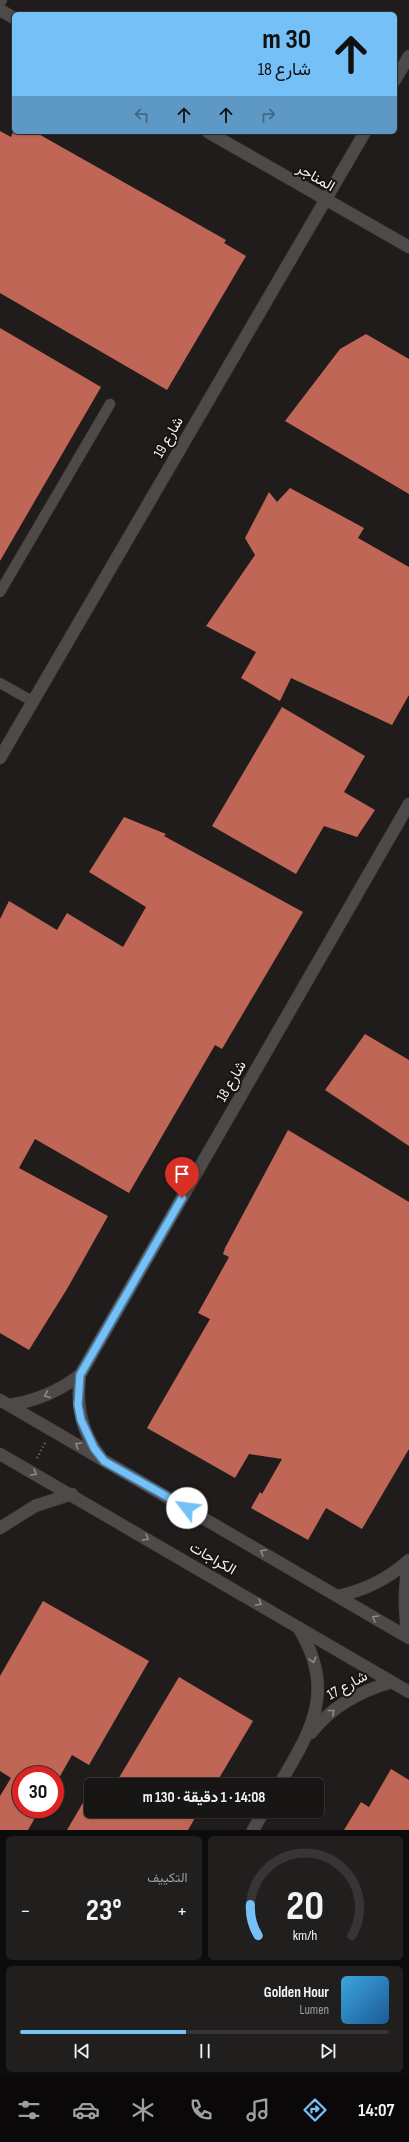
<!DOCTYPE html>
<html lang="ar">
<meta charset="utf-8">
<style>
body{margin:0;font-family:"Sofia Sans Condensed",Vazirmatn,sans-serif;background:#211e1e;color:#f1f3f6;direction:rtl;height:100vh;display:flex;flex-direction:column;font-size:15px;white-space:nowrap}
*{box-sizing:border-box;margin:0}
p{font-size:13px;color:#9f9fa0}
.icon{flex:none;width:22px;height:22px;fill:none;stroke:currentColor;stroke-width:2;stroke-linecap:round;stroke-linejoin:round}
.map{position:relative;height:1830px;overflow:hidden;direction:ltr}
.drawer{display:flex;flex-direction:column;gap:6px;padding:6px;background:#0d0c0c;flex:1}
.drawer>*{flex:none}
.banner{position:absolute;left:12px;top:12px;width:385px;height:122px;border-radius:6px;box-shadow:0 1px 3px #0004,0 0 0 1px #363434;direction:rtl;background:#75c0f6;color:#111;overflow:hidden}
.speed{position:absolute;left:12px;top:1766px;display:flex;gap:8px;font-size:20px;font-weight:700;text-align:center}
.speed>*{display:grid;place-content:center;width:52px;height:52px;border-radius:50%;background:#181515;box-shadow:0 1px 3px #0004,0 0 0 1px #363434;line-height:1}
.speed .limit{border:6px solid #d22;background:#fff;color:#111}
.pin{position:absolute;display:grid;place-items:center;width:34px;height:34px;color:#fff;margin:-41px -17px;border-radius:50% 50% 50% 0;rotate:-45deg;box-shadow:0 0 4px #0007}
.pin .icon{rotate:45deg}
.me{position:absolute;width:44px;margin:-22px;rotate:300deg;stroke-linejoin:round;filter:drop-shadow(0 0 3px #0008)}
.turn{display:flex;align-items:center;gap:14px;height:84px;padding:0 20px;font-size:18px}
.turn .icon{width:52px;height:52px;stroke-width:2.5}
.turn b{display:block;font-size:28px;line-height:34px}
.lanes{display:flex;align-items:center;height:38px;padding:0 20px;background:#0003;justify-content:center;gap:20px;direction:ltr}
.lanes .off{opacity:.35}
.big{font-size:30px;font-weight:700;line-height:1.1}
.drawer .card{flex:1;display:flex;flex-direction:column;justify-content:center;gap:6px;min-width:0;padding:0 14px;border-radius:6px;background:#211e1e}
.drawer .dial{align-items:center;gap:0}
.dial svg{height:104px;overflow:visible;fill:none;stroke:#363434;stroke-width:7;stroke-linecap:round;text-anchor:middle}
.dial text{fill:#f1f3f6;stroke:none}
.song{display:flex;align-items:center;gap:12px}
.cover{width:48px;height:48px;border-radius:6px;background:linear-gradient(135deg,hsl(200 70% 55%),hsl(210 70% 35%))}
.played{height:4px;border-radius:2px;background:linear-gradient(90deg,#75c0f6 45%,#363434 45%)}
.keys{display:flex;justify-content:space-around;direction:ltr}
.heat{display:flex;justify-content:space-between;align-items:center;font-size:22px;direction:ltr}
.drawer .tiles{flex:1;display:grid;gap:6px;grid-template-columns:1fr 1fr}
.card:last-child{grid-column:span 2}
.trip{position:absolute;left:84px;top:1778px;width:240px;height:40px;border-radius:6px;background:#181515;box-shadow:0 1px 3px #0004,0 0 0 1px #363434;font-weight:700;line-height:40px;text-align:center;direction:rtl}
.dock{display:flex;height:64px;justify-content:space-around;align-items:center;background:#0a0808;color:#9f9fa0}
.dock .icon{width:28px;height:28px}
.dock .selected{color:#75c0f6}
.dock b{font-size:18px;color:#f1f3f6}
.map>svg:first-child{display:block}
</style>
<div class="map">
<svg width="409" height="1830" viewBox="0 0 409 1830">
<rect width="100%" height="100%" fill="#201c1c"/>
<path fill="#c06656" d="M 0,131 L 11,137 L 13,132 L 35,132 L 226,240 L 224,243 L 246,256 L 167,390 L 0,293 Z
M 0,328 L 101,387 L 0,561 Z
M 366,334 L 409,359 L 409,494 L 285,421 L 340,349 Z
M 290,488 L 364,528 L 358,538 L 409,567 L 409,695 L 392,725 L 291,678 L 280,701 L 241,678 L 256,652 L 206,626 L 255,555 L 245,538 L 269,492 L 277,502 Z
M 282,707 L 365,756 L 344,792 L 375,810 L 357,837 L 324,826 L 296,874 L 212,826 Z
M 124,817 L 166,834 L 164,836 L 303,912 L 222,1049 L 215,1045 L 129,1193 L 35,1139 L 19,1168 L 108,1216 L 67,1289 L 29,1350 L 0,1333 L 0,919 L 9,901 L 57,930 L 67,913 L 123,947 L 146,907 L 89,872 Z
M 365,1034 L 409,1060 L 409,1146 L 325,1090 Z
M 288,1130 L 409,1202 L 409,1449 L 362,1529 L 326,1508 L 308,1540 L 251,1508 L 260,1492 L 262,1494 L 282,1459 L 249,1454 L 235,1478 L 147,1428 L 210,1319 L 198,1313 L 229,1257 L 223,1254 L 225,1248 Z
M 43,1601 L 149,1661 L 89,1765 L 72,1755 L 55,1785 L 55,1775 L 21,1775 L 21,1809 L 40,1809 L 28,1830 L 0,1830 L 0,1796 L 11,1778 L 0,1771 L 0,1676 Z
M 179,1677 L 253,1721 L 215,1785 L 124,1785 L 117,1781 Z
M 391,1769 L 409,1780 L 409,1830 L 344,1830 L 361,1802 L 369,1807 Z
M 84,1801 L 91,1805 L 91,1811 L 199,1811 L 188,1830 L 67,1830 Z"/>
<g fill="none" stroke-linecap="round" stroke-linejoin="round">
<g stroke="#3d3a39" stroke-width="11">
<path id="lane" d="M 0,592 L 110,404
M 0,683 L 32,701"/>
</g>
<g stroke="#3d3a39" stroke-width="13">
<path id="street" d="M 0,1 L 1,0
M 0,10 L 14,18
M 395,80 L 409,56
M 208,132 L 409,247
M 0,758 L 365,132
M 80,1375 C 76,1405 81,1432 100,1456
M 0,1400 L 409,1638
M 9,1405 C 36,1401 58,1392 80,1375 L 409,804
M 0,1454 L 409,1692
M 0,1528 L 35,1506 L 72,1494
M 338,1596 C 366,1590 388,1579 409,1560
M 408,1637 C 404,1611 403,1588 409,1563
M 311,1733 C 332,1706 360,1691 392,1682
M 279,1785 C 312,1729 337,1690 298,1627
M 253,1830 L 264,1811"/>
</g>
<path stroke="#797676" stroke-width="2.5" stroke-dasharray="1 3" stroke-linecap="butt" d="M 37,1458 L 45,1443"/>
<use href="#lane" stroke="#4e4a49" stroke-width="10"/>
<use href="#street" stroke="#4e4a49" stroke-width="12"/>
</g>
<defs><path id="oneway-chevron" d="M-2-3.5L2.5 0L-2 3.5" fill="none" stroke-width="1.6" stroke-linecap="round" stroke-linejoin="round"/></defs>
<g stroke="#8f8c8b">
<use href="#oneway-chevron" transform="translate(47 1395) rotate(157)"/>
<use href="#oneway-chevron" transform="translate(78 1445) rotate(-150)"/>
<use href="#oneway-chevron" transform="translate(34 1473) rotate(30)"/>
<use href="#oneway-chevron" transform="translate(146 1538) rotate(30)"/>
<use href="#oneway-chevron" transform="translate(263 1552) rotate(-150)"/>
<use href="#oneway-chevron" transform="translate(259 1603) rotate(30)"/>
<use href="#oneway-chevron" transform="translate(375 1618) rotate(-149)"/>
<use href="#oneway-chevron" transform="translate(313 1660) rotate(74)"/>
<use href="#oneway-chevron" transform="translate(332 1712) rotate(-39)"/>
</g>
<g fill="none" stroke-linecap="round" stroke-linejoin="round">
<g stroke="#4c7da0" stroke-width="10">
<path id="route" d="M 182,1198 L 80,1375 L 78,1405 L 81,1420 L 94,1448 L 104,1461 L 187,1508"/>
</g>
<use href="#route" stroke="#75c0f6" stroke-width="7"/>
</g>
<g text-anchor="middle" stroke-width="4" stroke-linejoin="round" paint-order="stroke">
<g font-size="15" fill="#f1eeee" stroke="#171313">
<text transform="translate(316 177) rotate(30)" y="5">المناجر</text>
<text transform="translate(168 437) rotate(-60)" y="5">شارع 19</text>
<text transform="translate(231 1081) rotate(-60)" y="5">شارع 18</text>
<text transform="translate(213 1558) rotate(30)" y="5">الكراجات</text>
<text transform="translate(347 1685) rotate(-29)" y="5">شارع 17</text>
</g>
</g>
</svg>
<div class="speed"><div class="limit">30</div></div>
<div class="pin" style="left:182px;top:1198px;background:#d93025"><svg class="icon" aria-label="arrive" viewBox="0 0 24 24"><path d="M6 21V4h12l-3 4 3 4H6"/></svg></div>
<svg class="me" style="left:187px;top:1508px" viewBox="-20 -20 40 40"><circle r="19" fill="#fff"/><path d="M0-13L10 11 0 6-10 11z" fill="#75c0f6"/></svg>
<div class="trip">14:08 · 1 دقيقة · 130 m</div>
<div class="banner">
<div class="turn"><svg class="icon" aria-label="ahead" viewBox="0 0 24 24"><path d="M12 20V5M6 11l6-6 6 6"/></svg><div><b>30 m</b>شارع 18</div></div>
<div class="lanes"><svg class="icon off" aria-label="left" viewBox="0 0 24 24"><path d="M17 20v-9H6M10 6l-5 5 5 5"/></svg><svg class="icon" aria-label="ahead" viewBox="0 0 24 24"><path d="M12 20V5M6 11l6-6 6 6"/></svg><svg class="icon" aria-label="ahead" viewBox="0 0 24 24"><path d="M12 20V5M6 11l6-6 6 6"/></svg><svg class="icon off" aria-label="right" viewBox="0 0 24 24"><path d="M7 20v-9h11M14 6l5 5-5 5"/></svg></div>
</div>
</div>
<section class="drawer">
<div class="tiles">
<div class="card dial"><svg viewBox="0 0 100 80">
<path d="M14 69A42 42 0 1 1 86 69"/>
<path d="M14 69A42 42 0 0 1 8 45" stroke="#75c0f6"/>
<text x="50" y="56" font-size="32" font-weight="700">20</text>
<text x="50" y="72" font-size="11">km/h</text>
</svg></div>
<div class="card"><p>التكييف</p>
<div class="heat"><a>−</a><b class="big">23°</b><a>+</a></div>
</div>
<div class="card">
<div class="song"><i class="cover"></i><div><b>Golden Hour</b><p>Lumen</p></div></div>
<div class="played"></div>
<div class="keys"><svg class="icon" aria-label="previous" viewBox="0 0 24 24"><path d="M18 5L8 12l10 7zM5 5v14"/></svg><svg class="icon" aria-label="pause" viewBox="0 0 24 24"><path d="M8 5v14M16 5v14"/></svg><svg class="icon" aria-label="next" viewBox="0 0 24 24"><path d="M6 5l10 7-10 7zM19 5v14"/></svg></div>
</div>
</div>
</section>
<nav class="dock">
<b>14:07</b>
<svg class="icon selected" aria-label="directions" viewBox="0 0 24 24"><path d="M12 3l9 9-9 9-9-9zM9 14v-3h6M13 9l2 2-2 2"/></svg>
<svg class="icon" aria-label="music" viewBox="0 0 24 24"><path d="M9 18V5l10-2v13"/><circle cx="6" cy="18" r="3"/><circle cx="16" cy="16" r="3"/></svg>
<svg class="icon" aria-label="phone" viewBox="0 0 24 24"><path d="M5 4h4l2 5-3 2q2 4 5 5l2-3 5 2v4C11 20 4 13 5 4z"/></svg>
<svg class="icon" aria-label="climate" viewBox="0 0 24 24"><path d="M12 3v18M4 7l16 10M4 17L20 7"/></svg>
<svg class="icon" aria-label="car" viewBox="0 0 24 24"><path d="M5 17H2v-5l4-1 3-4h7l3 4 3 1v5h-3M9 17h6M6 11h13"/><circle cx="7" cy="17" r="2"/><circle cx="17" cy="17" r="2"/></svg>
<svg class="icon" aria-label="filters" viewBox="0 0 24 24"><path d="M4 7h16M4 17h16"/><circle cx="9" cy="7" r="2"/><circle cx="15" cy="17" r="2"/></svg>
</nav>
